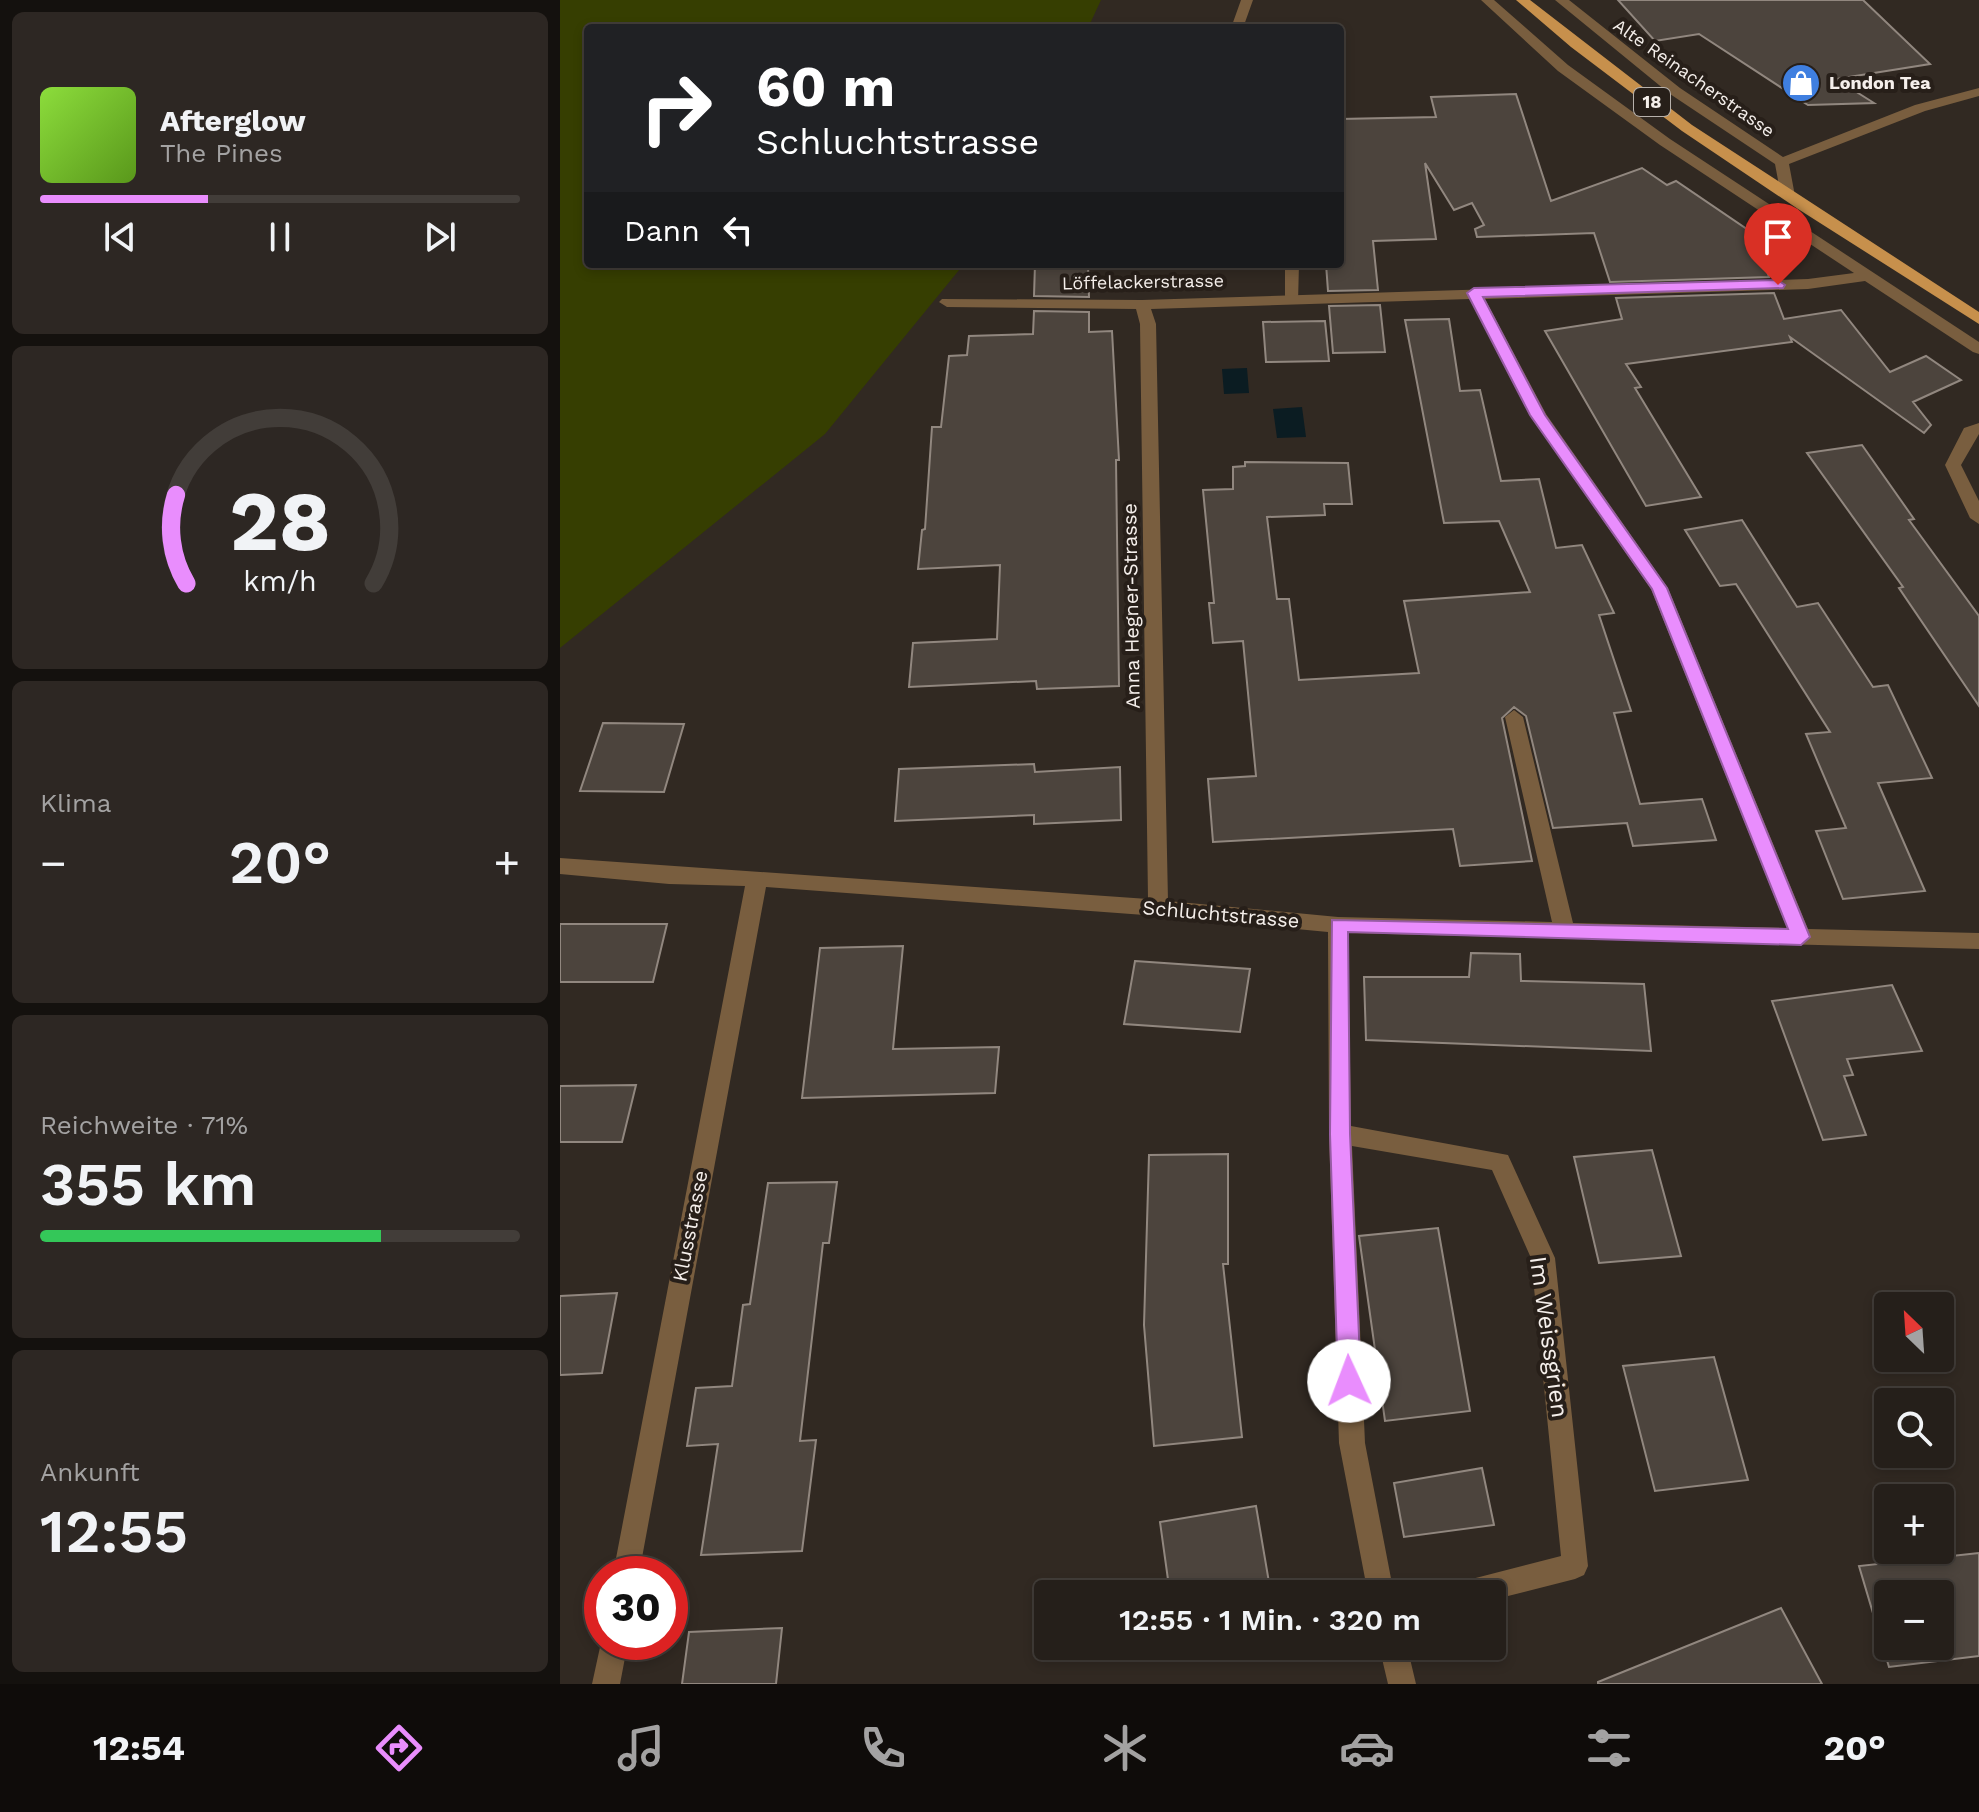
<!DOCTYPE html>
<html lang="de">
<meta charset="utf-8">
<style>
body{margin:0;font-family:"Work Sans",sans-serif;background:#2d2723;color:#f1f3f6;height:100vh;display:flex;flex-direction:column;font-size:30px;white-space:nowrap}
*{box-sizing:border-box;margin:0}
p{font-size:26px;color:#a3a2a2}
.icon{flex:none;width:44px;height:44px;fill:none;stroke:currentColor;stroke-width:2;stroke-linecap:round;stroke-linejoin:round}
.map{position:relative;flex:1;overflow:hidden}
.side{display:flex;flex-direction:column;gap:12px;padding:12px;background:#14110e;width:560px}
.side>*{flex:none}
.hud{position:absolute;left:24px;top:24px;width:760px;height:244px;border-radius:8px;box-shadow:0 4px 12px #0003,0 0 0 2px #423d39;background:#202124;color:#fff;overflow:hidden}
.needle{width:52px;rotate:335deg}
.buttons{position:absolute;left:1314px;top:1292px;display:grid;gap:16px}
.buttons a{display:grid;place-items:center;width:80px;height:80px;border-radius:8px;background:#251f1a;box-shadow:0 4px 12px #0003,0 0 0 2px #423d39;font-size:40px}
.speed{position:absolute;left:24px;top:1556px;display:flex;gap:16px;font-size:40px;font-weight:700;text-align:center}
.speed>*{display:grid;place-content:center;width:104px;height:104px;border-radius:50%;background:#251f1a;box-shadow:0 4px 12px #0003,0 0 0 2px #423d39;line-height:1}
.speed .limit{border:12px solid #d22;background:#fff;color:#111}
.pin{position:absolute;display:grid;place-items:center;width:68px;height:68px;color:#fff;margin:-82px -34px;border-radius:50% 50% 50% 0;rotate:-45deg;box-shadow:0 0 8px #0007}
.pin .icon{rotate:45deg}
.me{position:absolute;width:88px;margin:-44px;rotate:358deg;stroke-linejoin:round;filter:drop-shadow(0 0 6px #0008)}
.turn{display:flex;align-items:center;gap:28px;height:168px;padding:0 40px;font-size:36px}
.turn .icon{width:104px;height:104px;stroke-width:2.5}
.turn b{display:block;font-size:56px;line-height:68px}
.then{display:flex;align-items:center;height:76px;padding:0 40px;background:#0003;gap:16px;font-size:30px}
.big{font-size:60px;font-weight:600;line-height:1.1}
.side .card{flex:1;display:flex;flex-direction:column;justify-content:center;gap:12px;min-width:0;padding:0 28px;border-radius:12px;background:#2d2723}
.side .dial{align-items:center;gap:0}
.dial svg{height:208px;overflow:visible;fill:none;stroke:#423d39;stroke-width:7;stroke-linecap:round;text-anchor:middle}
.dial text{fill:#f1f3f6;stroke:none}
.song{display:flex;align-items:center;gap:24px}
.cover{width:96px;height:96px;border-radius:12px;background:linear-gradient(135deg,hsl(90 70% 55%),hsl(90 70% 35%))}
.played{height:8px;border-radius:4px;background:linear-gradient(90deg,#e98dfd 35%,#423d39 35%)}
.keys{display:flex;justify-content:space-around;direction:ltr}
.heat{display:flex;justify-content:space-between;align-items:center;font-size:44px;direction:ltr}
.charge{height:12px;border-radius:6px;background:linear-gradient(90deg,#34c759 71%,#423d39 0)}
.trip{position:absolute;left:474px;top:1580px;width:472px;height:80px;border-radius:8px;background:#251f1a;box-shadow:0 4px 12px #0003,0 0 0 2px #423d39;font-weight:600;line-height:80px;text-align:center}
.tab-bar{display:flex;height:128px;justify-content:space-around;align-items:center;background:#0f0c0a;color:#a3a2a2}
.tab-bar .icon{width:56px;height:56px}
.tab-bar .selected{color:#e98dfd}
.tab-bar b{font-size:36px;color:#f1f3f6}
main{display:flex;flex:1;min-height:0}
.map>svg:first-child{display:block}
</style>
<main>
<section class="side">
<div class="card">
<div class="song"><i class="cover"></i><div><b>Afterglow</b><p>The Pines</p></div></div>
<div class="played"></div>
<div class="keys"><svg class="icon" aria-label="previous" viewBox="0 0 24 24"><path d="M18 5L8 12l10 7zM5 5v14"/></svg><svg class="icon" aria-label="pause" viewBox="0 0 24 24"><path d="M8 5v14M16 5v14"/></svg><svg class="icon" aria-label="next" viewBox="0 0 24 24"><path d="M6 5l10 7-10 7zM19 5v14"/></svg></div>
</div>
<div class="card dial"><svg viewBox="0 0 100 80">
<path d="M14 69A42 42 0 1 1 86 69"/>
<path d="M14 69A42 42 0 0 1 10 35" stroke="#e98dfd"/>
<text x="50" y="56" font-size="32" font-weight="700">28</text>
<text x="50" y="72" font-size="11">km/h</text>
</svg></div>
<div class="card"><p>Klima</p>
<div class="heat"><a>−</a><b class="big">20°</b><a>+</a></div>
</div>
<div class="card"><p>Reichweite · 71%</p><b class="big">355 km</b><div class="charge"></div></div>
<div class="card"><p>Ankunft</p><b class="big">12:55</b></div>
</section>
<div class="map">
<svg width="1419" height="1684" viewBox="0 0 1419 1684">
<rect width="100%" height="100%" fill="#312922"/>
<path fill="#363e01" d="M 0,0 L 541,0 L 528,28 L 28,28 L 28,264 L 404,264 L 265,434 L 0,648 Z"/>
<path fill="#0b1c22" d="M 687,368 L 689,393 L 664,394 L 662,369 Z
M 742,407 L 746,437 L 717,438 L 713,409 Z"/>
<path fill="#4c443d" stroke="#91877f" stroke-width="2" fill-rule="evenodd" d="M 1058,0 L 1303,0 L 1370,64 L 1276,79 L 1314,103 L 1248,105 L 1139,34 L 1095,41 Z
M 956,94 L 991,201 L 1082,168 L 1107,185 L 1116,181 L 1194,234 L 1209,277 L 1050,282 L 1034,233 L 917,237 L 915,229 L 924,225 L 912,203 L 894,210 L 865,163 L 876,239 L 813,241 L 818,290 L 768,291 L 766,264 L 780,264 L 780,185 L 785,185 L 780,119 L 876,117 L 871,97 Z
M 475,264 L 528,264 L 529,297 L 474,296 Z
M 1214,293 L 1224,319 L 1281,310 L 1330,372 L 1366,356 L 1401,380 L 1353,402 L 1371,425 L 1364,433 L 1230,337 L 1232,342 L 1066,364 L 1081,387 L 1075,388 L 1141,497 L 1086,506 L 985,331 L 1062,319 L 1056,298 Z
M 820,305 L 825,352 L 773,353 L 769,306 Z
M 474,311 L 529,312 L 529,332 L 552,331 L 559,460 L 556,460 L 559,686 L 477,689 L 476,681 L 349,687 L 353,643 L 437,639 L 440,565 L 358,569 L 362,530 L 365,529 L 372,427 L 381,427 L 389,356 L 407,355 L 409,336 L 473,334 Z
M 889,319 L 900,391 L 920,390 L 941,481 L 979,479 L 996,548 L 1022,545 L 1054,613 L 1039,615 L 1071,711 L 1054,713 L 1080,804 L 1142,799 L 1156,840 L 1073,846 L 1067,823 L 993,828 L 966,716 L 954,707 L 942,718 L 972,861 L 900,866 L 893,829 L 653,842 L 648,779 L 696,776 L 683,641 L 653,643 L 649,603 L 654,603 L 643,490 L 673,489 L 673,467 L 685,466 L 685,462 L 788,463 L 792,504 L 764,504 L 765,515 L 707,517 L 717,599 L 729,599 L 739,680 L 859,673 L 844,601 L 970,592 L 939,521 L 884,523 L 845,320 Z
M 765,321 L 769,361 L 706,362 L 703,322 Z
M 1302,445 L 1354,519 L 1349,520 L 1419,616 L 1419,706 L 1339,588 L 1343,587 L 1247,453 Z
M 1182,520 L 1237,607 L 1258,603 L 1313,687 L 1328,685 L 1372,778 L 1318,783 L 1365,891 L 1283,899 L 1256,831 L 1286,828 L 1246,734 L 1270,732 L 1176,584 L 1160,586 L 1125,530 Z
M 43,723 L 124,724 L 104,792 L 20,791 Z
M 474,764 L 475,772 L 560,767 L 561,820 L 474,824 L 474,815 L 335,821 L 339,769 Z
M 0,924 L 107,924 L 93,982 L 0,982 Z
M 343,946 L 333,1049 L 439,1047 L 435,1093 L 242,1098 L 260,948 Z
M 911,953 L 960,954 L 961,981 L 1084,984 L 1091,1051 L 806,1040 L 804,977 L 909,977 Z
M 575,961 L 690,969 L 680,1032 L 564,1024 Z
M 1332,985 L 1362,1051 L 1287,1059 L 1293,1075 L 1284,1076 L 1306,1135 L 1263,1140 L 1212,1001 Z
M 76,1085 L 62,1142 L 0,1142 L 0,1086 Z
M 1092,1150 L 1121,1256 L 1039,1263 L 1014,1157 Z
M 668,1154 L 668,1264 L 663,1264 L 682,1437 L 594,1446 L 584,1325 L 589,1155 Z
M 277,1182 L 269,1243 L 263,1243 L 240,1441 L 256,1440 L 242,1551 L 141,1555 L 158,1444 L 127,1446 L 136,1388 L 172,1386 L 183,1305 L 190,1304 L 208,1183 Z
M 878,1228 L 910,1411 L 825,1421 L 799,1236 Z
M 57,1293 L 42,1373 L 0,1375 L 0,1296 Z
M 1154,1357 L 1188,1480 L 1095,1491 L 1063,1366 Z
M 922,1468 L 934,1525 L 844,1537 L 834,1483 Z
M 696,1506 L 711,1594 L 610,1594 L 600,1522 Z
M 1419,1553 L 1419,1656 L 1329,1667 L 1299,1566 ZM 1328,1594 L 1380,1594 L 1380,1646 L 1328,1646 Z
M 1221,1608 L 1262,1684 L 1038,1684 L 1038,1682 Z
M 222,1628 L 216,1684 L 122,1684 L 129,1632 Z"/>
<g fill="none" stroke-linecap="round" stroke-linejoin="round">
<path fill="#795e3f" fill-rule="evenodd" d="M 681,0 L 693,0 L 683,28 L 671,28 Z
M 725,264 L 739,264 L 738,302 L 728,302 L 725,299 Z"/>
<path fill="#795e3f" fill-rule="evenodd" d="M 921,0 L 934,0 L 1008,65 L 1110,139 L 1419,342 L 1419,354 L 1413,352 L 1305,281 L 1248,289 L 925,299 L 986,414 L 1108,588 L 1248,929 L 1419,933 L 1419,949 L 788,933 L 791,1126 L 948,1155 L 995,1258 L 1028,1566 L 1024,1575 L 1015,1579 L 932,1600 L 932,1594 L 891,1594 L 895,1585 L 904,1581 L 1001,1556 L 971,1258 L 932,1170 L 792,1146 L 805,1443 L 834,1594 L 808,1594 L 779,1443 L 769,1134 L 768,932 L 598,916 L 206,887 L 79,1574 L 53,1574 L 185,886 L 109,884 L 0,874 L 0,858 L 588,899 L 580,324 L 576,309 L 387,307 L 379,302 L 382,299 L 582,300 L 1248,279 L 1294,273 L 1100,145 L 998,71 ZM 910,299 L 970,415 L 1091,589 L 1227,928 L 1013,923 L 963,717 L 954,710 L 945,717 L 992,922 L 778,917 L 608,901 L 596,324 L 591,309 Z
M 995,0 L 1009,0 L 1120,88 L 1223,157 L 1355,105 L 1419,88 L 1419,96 L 1365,111 L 1229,164 L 1235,196 L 1228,200 L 1221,196 L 1215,164 L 1110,94 Z
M 1419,423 L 1419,434 L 1401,465 L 1419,501 L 1419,524 L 1410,518 L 1385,465 L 1404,428 Z
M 42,1638 L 42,1642 L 68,1642 L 60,1684 L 32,1684 Z
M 819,1646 L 847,1646 L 856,1684 L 828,1684 Z"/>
<path fill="#c7904c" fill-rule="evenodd" d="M 956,0 L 970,0 L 1132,125 L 1419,312 L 1419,324 L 1238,209 L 1122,131 L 1011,47 Z"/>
</g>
<path fill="#e98dfd" stroke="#975ca4" stroke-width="2" d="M 1218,280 L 1225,285 L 1223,288 L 923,297 L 985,415 L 1107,588 L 1250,937 L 1241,945 L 788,932 L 790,1134 L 801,1381 L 797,1389 L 789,1392 L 781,1389 L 778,1381 L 770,1134 L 772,920 L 1228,929 L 1092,589 L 970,415 L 907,293 L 914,288 Z"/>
<defs>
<g id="shop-disc" transform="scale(2)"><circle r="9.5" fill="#3f7fe0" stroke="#271f19"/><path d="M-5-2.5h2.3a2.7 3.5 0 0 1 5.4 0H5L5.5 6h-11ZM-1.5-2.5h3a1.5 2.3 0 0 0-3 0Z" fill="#fff"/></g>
</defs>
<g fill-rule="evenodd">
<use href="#shop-disc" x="1241" y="83"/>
</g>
<g text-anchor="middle" stroke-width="8" stroke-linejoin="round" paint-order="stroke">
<g font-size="18" fill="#f5efeb" stroke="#271f19">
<text transform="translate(1134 78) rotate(35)" y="6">Alte Reinacherstrasse</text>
<text transform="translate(583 282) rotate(-1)" y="6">Löffelackerstrasse</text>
</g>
<g font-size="18" font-weight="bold" fill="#f5efeb" stroke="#271f19" text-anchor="start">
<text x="1269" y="89">London Tea</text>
</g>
<rect fill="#271f19" stroke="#b7b1ac" stroke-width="2" x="1074" y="88" width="36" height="28" rx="6"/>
<g font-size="18" font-weight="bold" fill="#f5efeb">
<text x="1092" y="108">18</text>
</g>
<g font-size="20" fill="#f5efeb" stroke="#271f19">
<text transform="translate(571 606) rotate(-91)" y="7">Anna Hegner-Strasse</text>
<text transform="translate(661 914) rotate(5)" y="7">Schluchtstrasse</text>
<text transform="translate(130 1226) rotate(-79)" y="7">Klusstrasse</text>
</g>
<g font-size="24" fill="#f5efeb" stroke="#271f19">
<text transform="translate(989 1337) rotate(82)" y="8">Im Weissgrien</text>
</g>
</g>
</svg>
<div class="buttons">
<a><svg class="needle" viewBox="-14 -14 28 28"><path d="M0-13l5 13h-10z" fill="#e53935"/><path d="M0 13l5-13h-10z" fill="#a3a2a2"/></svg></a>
<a><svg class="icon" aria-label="search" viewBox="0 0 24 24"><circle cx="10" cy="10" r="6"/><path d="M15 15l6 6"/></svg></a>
<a>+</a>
<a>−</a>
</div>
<div class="speed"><div class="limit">30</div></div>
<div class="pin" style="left:1218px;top:285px;background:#d93025"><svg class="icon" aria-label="arrive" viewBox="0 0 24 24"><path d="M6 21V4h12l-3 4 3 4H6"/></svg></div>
<svg class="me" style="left:789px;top:1381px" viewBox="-20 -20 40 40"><circle r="19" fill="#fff"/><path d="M0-13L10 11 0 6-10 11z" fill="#e98dfd"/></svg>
<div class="trip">12:55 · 1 Min. · 320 m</div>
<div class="hud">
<div class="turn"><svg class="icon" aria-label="right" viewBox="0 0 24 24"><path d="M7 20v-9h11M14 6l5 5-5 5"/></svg><div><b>60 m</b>Schluchtstrasse</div></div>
<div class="then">Dann<svg class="icon" aria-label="left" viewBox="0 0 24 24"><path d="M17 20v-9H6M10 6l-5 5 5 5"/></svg></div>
</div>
</div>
</main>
<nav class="tab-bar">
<b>12:54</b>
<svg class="icon selected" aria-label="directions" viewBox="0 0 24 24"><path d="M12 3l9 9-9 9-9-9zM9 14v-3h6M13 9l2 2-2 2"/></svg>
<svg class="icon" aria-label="music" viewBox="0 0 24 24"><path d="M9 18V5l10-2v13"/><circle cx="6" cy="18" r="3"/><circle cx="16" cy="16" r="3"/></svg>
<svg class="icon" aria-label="phone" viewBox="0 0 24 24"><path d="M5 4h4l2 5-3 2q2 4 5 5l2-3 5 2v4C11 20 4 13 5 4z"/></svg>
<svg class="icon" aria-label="climate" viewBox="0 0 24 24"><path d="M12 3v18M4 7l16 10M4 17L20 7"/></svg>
<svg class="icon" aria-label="car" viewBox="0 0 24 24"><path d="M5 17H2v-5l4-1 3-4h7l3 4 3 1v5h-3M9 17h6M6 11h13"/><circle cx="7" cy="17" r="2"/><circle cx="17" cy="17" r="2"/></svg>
<svg class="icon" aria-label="filters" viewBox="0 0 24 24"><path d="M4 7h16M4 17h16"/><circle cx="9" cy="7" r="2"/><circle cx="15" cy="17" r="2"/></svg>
<b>20°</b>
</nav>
